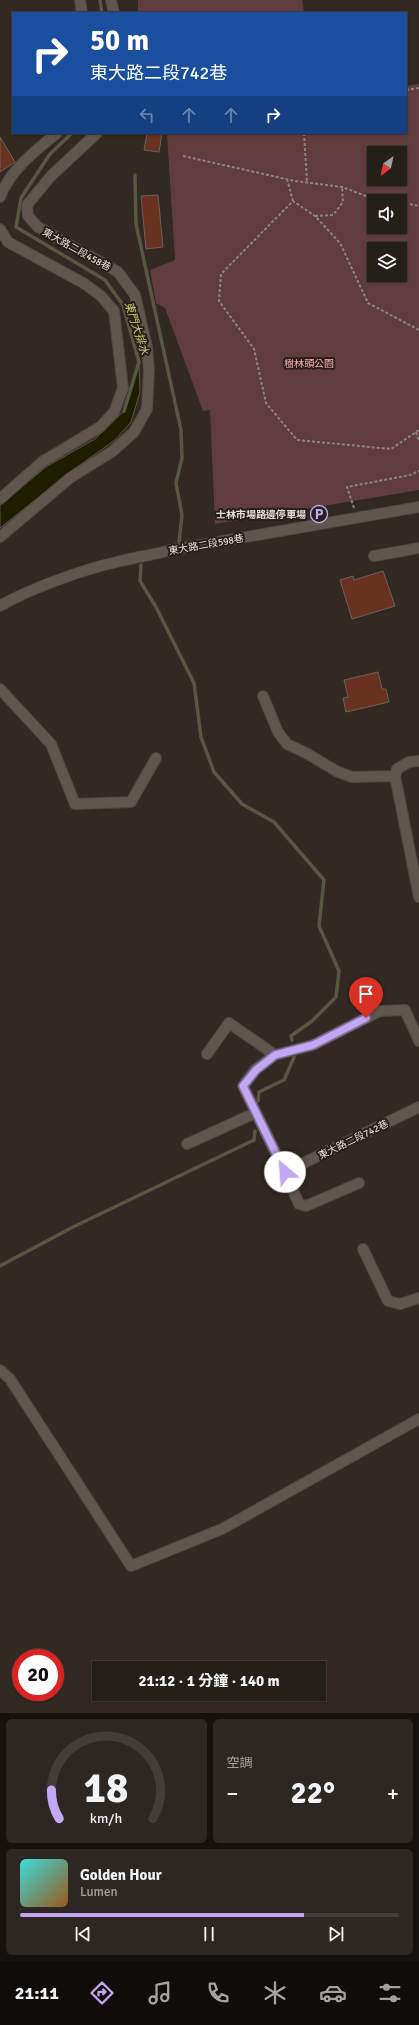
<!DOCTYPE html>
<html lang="zh-TW">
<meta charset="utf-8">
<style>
body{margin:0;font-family:Signika,"Noto Sans TC",sans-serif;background:#2d2723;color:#f1f3f6;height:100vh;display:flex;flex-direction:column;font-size:15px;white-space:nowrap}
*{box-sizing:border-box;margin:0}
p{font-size:13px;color:#a3a2a2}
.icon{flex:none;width:22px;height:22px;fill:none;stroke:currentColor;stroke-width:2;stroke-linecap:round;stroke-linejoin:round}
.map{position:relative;height:1713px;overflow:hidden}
.drawer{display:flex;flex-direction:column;gap:6px;padding:6px;background:#14110e;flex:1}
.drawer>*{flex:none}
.hud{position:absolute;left:12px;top:12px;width:395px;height:122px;border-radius:0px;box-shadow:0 1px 3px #0004,0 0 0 1px #423d39;background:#1a4fa0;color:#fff;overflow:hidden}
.needle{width:26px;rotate:213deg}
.tools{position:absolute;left:367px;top:146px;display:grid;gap:8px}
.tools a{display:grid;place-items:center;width:40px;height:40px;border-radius:0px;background:#251f1a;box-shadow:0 1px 3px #0004,0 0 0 1px #423d39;font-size:20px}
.speed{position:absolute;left:12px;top:1649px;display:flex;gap:8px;font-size:20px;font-weight:700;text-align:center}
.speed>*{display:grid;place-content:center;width:52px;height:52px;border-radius:50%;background:#251f1a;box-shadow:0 1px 3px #0004,0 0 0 1px #423d39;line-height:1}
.speed .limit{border:6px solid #d22;background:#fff;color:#111}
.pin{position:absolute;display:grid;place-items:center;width:34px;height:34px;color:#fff;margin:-41px -17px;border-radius:50% 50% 50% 0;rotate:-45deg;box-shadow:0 0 4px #0007}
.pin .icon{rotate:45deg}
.me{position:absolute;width:44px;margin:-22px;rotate:333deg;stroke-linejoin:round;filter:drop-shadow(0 0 3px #0008)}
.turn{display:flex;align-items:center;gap:14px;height:84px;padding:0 12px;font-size:18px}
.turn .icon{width:52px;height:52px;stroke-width:2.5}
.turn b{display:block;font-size:28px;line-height:34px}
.lanes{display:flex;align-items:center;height:38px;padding:0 12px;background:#0003;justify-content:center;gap:20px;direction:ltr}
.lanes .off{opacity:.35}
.big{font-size:30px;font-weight:700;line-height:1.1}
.drawer .card{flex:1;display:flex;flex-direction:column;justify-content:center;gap:6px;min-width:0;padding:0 14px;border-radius:6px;background:#2d2723}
.drawer .dial{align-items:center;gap:0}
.dial svg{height:104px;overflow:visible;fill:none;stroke:#423d39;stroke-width:7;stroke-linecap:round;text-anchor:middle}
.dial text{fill:#f1f3f6;stroke:none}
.song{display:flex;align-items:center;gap:12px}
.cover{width:48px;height:48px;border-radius:6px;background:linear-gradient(135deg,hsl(180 70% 55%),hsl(30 70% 35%))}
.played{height:4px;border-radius:2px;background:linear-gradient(90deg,#c3a7f2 75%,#423d39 75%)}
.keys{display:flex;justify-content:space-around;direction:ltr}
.heat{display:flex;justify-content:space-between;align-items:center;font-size:22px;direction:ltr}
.drawer .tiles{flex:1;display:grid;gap:6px;grid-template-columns:1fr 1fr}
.card:last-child{grid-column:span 2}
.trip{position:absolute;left:92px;top:1661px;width:234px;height:40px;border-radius:0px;background:#251f1a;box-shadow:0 1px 3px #0004,0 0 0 1px #423d39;font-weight:700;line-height:40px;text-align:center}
.tab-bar{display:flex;height:64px;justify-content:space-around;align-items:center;background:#0f0c0a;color:#a3a2a2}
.tab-bar .icon{width:28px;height:28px}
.tab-bar .active{color:#c3a7f2}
.tab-bar b{font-size:18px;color:#f1f3f6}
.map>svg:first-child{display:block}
</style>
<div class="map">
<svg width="419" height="1713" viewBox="0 0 419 1713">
<rect width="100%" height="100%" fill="#312922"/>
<path fill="#613c3f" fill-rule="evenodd" d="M 138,0 L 302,0 L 304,13 L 138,13 Z
M 419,84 L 419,490 L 215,524 L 210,410 L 203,411 L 165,308 L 156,303 L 150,270 L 175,260 L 167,133 L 406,133 L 406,86 ZM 374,153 L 400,153 L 400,179 L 374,179 ZM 374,201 L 400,201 L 400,227 L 374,227 ZM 374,249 L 400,249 L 400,275 L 374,275 Z"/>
<path fill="#1d1e00" stroke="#585741" d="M 139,362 L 140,392 L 131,422 L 115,440 L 70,472 L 0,528 L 0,505 L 46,467 L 95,439 L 124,411 Z"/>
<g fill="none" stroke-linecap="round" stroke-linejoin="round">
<path stroke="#585741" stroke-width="3.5" d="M 100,0 L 102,13
M 72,133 L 50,154 L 21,198 L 16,227 L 105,280 L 123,305 L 139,362 L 124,411
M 135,175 L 136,224 L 181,430 L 182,458 L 176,483 L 182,515 L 179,542
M 141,565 L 140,581 L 156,607 L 194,683 L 201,737 L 214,772 L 242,804 L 274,822 L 324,880 L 319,926 L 339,971 L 336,997 L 312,1021 L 291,1036 L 292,1040
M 258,1101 L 259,1092 L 284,1080 L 295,1055
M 0,1266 L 73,1227 L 254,1140 L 255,1131"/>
</g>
<path fill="#69311f" stroke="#6b5f5b" d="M 147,133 L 162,133 L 159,152 L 144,150 Z
M 0,137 L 15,162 L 0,172 Z
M 158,195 L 163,247 L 146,249 L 141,196 Z
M 383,571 L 395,606 L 352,619 L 340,580 L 353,576 L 354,580 Z
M 378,672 L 382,689 L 386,689 L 389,702 L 346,712 L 343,698 L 348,697 L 344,680 Z"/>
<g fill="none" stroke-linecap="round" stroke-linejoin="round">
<g stroke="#4d4740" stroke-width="12">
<path id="minor" d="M 80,0 L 82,13
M 111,0 L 114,13
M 0,197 C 10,170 35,151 57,133
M 0,229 L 8,242 L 85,284 L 101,296 L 114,311 L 123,388 L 114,412 L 100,427 L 42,462 L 0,499
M 0,537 L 70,478 L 113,451 L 134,432 L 147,409 L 149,370 L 147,347 L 135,295 L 118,272 L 38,227 L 28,216 L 27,205 L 51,176 L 97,133
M 374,556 L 419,548
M 0,606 C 29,589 84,569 117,562 C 135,557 153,555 171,550 L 419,507
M 0,689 L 51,744 L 75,804 L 131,802 L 156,758
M 263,696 L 278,732 L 287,744 L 306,753 L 338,772 L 352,777 L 395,776 L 397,769 L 409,762 L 419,761
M 395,776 L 419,897
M 207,1054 L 229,1023 L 275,1055 L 313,1045 L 380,1011 L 405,1010 L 419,1041
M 275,1055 L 256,1069 L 243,1086 L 285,1172 L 419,1107
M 187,1144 L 255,1113
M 285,1172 L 299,1204 L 306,1206 L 359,1183
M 363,1249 L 388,1301 L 400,1304 L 419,1298
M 0,1370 L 10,1379 L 131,1566 L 222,1529 L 419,1419"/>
</g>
<path stroke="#8b847e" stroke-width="2" stroke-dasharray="3 2" stroke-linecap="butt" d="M 406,90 L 419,88
M 304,133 L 307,183
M 183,156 L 295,181 L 342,187 L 366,196 L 392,201
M 287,179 L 293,201
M 400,202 L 419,206
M 315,216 L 333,215 L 343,202 L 342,187
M 419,330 L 368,303 L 340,243 L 315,216 L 293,201 L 221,274 L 219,301 L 254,349 L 266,403 L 297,440 L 391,449 L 419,430
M 416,432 L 419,441
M 354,508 L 347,487 L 410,475 L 419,471"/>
<use href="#minor" stroke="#5f564e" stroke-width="10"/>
</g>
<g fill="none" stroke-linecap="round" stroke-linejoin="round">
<g stroke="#7f6d9d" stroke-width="10">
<path id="route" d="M 285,1172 L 243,1086 L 256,1070 L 275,1055 L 313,1045 L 366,1018"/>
</g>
<use href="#route" stroke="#c3a7f2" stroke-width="7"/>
</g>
<defs>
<g id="parking-ring" transform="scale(0.9)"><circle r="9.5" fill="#271f19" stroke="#c3a7f2" stroke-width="1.5"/><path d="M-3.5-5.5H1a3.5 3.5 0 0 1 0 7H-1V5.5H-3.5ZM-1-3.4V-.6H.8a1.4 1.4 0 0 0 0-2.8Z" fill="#c3a7f2"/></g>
</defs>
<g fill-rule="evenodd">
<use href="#parking-ring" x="319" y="514"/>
</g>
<g text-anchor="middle" stroke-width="4" stroke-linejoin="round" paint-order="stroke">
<g font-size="10" fill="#e2ddd8" stroke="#271f19">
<text transform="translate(77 249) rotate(29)" y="4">東大路二段458巷</text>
<text transform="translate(206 544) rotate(-10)" y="4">東大路二段598巷</text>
<text transform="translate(353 1139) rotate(-26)" y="4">東大路二段742巷</text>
</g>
<g font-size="10" fill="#faacb2" stroke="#271f19">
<text x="309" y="367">樹林頭公園</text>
</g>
<g font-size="10" font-weight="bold" fill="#e2ddd8" stroke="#271f19" text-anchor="end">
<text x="306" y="518">士林市場路邊停車場</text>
</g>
<g font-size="11" font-style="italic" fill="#cbd075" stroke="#271f19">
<text transform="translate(137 328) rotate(72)" y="4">東門大排水</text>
</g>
</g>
</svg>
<div class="tools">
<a><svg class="needle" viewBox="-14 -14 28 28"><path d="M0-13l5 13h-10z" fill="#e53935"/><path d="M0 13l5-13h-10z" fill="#a3a2a2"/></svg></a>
<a><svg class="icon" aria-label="sound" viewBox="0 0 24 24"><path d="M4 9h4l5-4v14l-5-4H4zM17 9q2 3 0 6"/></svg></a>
<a><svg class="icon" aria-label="layers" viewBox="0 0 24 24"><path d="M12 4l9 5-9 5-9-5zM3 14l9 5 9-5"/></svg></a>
</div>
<div class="speed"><div class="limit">20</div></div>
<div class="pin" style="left:366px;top:1018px;background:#d93025"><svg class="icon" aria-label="arrive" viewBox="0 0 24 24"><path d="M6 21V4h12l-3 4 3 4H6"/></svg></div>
<svg class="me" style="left:285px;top:1172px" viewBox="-20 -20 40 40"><circle r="19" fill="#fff"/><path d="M0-13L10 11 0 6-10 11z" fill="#c3a7f2"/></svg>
<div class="trip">21:12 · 1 分鐘 · 140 m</div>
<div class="hud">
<div class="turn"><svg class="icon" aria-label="right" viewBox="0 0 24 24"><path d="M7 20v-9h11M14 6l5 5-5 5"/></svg><div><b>50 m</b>東大路二段742巷</div></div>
<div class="lanes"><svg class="icon off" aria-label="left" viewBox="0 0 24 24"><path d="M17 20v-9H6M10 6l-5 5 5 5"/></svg><svg class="icon off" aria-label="ahead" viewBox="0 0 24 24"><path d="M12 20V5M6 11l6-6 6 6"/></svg><svg class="icon off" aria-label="ahead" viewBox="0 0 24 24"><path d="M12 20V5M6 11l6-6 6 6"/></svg><svg class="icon" aria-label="right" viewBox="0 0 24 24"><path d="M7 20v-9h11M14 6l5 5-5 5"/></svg></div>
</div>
</div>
<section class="drawer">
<div class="tiles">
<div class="card dial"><svg viewBox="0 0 100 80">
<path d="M14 69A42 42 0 1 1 86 69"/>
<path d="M14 69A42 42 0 0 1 8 47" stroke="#c3a7f2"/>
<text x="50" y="56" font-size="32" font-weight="700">18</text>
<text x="50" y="72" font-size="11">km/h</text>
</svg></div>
<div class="card"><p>空調</p>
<div class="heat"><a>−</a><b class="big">22°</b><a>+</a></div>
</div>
<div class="card">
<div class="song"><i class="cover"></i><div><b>Golden Hour</b><p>Lumen</p></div></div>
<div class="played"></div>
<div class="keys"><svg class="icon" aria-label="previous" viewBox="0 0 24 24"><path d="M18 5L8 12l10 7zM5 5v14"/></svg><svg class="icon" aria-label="pause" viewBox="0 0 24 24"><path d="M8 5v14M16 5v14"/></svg><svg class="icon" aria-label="next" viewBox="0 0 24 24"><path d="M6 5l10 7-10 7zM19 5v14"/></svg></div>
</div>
</div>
</section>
<nav class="tab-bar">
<b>21:11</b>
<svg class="icon active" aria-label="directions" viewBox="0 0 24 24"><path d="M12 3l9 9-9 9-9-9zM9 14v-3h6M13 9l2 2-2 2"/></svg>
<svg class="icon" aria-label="music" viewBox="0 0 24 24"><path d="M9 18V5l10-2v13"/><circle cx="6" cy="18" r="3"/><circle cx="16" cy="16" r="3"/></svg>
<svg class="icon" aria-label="phone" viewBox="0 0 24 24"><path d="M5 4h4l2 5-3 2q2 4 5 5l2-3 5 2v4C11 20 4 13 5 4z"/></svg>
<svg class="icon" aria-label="climate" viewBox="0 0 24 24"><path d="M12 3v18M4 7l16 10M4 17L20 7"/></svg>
<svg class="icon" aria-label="car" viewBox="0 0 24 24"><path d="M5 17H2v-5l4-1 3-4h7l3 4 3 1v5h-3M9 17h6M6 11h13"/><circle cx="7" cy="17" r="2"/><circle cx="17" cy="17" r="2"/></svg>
<svg class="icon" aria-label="filters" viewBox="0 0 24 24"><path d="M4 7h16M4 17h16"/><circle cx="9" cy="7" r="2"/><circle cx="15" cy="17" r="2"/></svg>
</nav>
